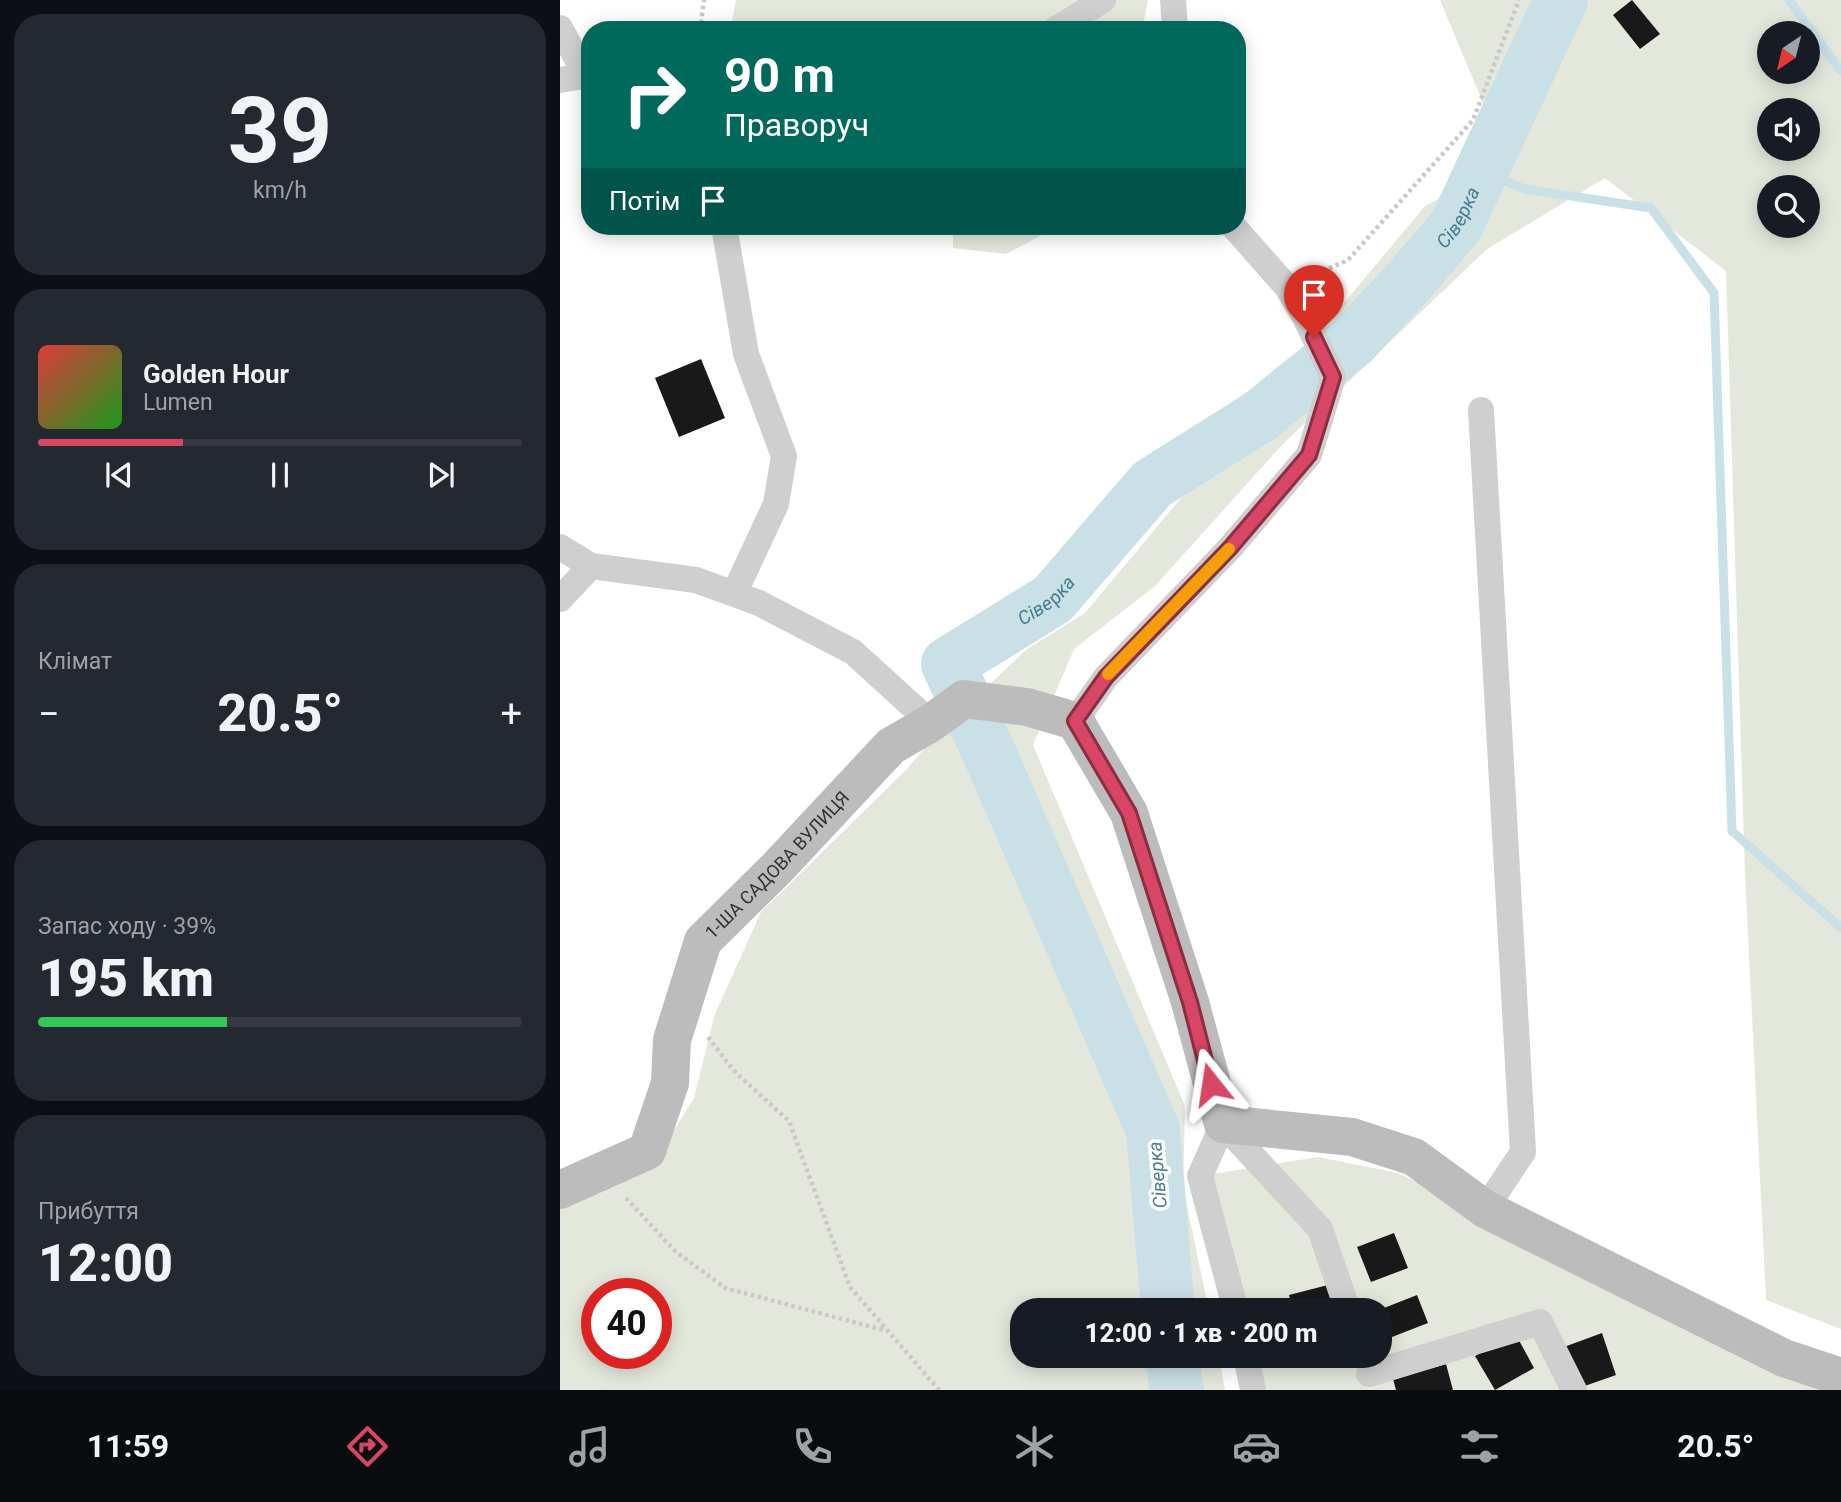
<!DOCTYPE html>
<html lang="uk">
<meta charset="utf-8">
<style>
body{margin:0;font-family:Roboto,sans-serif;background:#242831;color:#f1f3f6;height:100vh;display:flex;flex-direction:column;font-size:26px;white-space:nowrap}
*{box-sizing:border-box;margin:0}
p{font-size:23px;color:#9ea1a6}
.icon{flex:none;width:38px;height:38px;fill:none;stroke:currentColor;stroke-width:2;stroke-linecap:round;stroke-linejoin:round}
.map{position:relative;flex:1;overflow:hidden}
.panel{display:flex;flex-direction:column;gap:14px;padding:14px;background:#0d0f14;width:560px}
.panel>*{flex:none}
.banner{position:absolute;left:21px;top:21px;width:665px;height:214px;border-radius:28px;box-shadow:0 4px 18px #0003;background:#00695c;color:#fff;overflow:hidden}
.needle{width:46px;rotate:215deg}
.controls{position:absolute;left:1197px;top:21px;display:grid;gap:14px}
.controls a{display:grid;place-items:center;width:63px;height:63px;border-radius:50%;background:#171b24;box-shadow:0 4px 18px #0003;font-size:35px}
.speed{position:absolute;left:21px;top:1278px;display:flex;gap:14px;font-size:35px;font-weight:700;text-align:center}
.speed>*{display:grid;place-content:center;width:91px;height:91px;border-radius:50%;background:#171b24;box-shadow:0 4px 18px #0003;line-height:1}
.speed .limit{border:10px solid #d22;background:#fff;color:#111}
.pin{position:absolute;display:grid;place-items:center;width:60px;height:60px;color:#fff;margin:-72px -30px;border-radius:50% 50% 50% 0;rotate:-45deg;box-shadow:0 0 7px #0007}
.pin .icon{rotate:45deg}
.me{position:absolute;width:77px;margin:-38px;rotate:345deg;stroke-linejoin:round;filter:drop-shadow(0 0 5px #0008)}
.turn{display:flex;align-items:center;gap:24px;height:147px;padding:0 28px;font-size:32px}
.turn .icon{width:91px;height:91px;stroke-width:2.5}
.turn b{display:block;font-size:49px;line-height:60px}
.then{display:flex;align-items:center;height:66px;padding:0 28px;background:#0003;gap:14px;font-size:26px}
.big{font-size:52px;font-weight:800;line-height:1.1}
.panel .widget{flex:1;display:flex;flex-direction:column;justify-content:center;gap:10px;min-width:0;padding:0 24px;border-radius:28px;background:#242831}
.panel .dial{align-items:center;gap:0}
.dial b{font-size:91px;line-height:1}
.song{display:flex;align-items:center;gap:21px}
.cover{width:84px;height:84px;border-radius:10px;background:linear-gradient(135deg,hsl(0 70% 55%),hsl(120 70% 35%))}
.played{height:7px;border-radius:4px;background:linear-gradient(90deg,#d74664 30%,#363941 30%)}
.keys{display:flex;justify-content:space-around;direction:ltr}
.heat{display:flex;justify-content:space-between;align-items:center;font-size:38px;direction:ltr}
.charge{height:10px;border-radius:5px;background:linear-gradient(90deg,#34c759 39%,#363941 0)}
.trip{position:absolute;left:450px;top:1298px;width:382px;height:70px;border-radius:28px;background:#171b24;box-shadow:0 4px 18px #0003;font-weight:800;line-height:70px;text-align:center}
.tabs{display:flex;height:112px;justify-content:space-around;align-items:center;background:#090b0e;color:#9ea1a6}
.tabs .icon{width:49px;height:49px}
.tabs .selected{color:#d74664}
.tabs b{font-size:32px;color:#f1f3f6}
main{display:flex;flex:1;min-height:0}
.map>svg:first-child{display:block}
</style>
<main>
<section class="panel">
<div class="widget dial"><b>39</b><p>km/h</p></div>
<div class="widget">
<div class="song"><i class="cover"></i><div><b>Golden Hour</b><p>Lumen</p></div></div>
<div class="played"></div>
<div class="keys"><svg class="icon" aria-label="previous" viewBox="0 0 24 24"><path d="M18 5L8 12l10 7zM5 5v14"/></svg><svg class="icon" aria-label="pause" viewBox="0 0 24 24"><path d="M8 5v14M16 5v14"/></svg><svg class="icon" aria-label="next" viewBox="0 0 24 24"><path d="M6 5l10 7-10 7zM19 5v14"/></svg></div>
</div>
<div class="widget"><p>Клімат</p>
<div class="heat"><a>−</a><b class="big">20.5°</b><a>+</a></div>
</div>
<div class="widget"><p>Запас ходу · 39%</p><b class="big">195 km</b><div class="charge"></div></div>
<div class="widget"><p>Прибуття</p><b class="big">12:00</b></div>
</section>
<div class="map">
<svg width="1281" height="1390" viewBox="0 0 1281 1390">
<rect width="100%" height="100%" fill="#fff"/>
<path fill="#e4e8dc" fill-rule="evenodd" d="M 176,0 L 588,0 L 582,30 L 170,30 Z
M 880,0 L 1281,0 L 1281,1329 L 1206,1300 L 1185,874 L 1166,271 L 1045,178 L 927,249 L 722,445 L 595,586 L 514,649 L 473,745 L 625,1106 L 623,1187 L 649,1311 L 462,1311 L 462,1356 L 659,1356 L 665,1390 L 0,1390 L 0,1199 L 99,1155 L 134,1098 L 155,1014 L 201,912 L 346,770 L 378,733 L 467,649 L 525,613 L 865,206 L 948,163 ZM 1209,33 L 1248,33 L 1248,72 L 1209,72 ZM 1209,110 L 1248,110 L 1248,149 L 1209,149 ZM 1209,187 L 1248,187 L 1248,226 L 1209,226 ZM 37,1293 L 96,1293 L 96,1353 L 37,1353 Z
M 393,226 L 499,226 L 446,254 L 393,248 Z
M 758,1157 L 838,1173 L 1281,1390 L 693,1390 L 686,1356 L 819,1356 L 819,1311 L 676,1311 L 640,1176 Z"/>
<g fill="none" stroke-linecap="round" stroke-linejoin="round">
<path stroke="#cae0e7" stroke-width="9" d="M 1229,0 L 1281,71
M 922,171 L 964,189 L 1091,208 L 1154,293 L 1172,831 L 1281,928"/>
<g stroke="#cae0e7" stroke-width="54">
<path id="s1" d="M 608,1311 L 593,1130 L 431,757 L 388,664 L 493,599 L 592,484 L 700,416 L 792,342 L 850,280 L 896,226 L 1001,0"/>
<path d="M 612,1356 L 617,1390"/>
</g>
</g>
<path fill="#191919" d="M 1072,0 L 1100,34 L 1080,49 L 1053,15 Z
M 141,359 L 165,418 L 119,437 L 95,378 Z
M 834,1233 L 848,1268 L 811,1282 L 797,1247 Z
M 768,1285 L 775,1311 L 733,1311 L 729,1295 Z
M 857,1295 L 868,1323 L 819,1342 L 819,1310 Z
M 955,1333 L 974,1368 L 935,1390 L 915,1356 Z
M 1042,1333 L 1056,1375 L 1019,1388 L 1004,1347 Z
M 886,1364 L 893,1390 L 836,1390 L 833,1379 Z"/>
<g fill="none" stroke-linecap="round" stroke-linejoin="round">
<path stroke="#c9c9c9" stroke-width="4.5" stroke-dasharray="3.5 3.5" stroke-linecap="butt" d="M 140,30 L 144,0
M 750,277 L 788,260 L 913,120 L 959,0
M 148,1037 L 174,1071 L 229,1121 L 290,1287 L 379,1390
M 66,1198 L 115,1251 L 165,1288 L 327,1331"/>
<path stroke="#cfcfcf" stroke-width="26" d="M 613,0 L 615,30
M 0,28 L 26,75
M 495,30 L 543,0
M 0,80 L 30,75
M 164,226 L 186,354 L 224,456 L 216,504 L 174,594
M 921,410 L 963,1152 L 925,1209
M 0,547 L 31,566 L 136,580 L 199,603 L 293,652 L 371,723
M 0,599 L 31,566
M 515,721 L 546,677 L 670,548 L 749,455 L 773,377 L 745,317 L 727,287 L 673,226
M 676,1311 L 640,1176 L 663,1124 L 760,1229 L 788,1311
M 686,1356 L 693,1390
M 809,1374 L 980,1322 L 1014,1390"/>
<path stroke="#bcbcbc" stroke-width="38" id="s2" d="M 0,1190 L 87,1151 L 110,1083 L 112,1040 L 143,941 L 217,868 L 331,746 L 371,723 L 404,699 L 467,707 L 515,721 L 569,813 L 630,1002 L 663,1124 L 792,1137 L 854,1157 L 925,1209 L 1224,1358 L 1281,1377"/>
</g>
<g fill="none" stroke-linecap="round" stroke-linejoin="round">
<g stroke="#8c2e41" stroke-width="18">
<path id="route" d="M 651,1084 L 630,1002 L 569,813 L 515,721 L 546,677 L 670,548 L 749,455 L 773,377 L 754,337"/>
</g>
<use href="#route" stroke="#d74664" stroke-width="12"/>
<path stroke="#f59e0b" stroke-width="12" d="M 548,674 L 669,549"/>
</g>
<g text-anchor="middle" stroke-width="7" stroke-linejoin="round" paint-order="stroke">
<g font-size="18" fill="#323232" stroke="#fff">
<text dy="6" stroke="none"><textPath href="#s2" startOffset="420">1-ША САДОВА ВУЛИЦЯ</textPath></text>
</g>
<g font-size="19" font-style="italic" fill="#467c8f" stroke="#fff">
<text dy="7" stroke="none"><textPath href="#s1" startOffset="1376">Сіверка</textPath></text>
<text dy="7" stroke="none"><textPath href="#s1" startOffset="808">Сіверка</textPath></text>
<text transform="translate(597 1175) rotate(-95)" y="7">Сіверка</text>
</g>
</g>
</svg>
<div class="controls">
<a><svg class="needle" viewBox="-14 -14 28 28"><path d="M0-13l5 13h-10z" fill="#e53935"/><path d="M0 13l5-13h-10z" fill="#9ea1a6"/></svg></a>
<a><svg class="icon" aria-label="sound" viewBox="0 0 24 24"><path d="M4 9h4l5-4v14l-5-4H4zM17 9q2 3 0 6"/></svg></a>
<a><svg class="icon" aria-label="search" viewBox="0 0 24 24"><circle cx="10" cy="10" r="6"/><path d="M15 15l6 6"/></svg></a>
</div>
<div class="speed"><div class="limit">40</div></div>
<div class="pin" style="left:754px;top:337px;background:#d93025"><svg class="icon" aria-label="arrive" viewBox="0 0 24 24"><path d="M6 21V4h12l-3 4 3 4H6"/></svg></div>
<svg class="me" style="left:651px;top:1084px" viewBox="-20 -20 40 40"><path d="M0-17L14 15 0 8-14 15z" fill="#d74664" stroke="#fff" stroke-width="4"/></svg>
<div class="trip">12:00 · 1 хв · 200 m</div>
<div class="banner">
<div class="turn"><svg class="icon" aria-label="right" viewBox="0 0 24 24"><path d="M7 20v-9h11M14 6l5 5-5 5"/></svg><div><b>90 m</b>Праворуч</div></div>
<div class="then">Потім<svg class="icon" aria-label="arrive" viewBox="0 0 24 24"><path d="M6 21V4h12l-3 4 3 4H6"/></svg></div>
</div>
</div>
</main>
<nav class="tabs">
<b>11:59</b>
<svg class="icon selected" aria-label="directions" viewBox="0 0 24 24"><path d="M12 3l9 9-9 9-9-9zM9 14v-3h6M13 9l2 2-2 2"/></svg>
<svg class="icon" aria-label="music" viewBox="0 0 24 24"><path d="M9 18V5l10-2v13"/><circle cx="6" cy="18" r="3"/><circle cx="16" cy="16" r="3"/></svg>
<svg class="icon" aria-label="phone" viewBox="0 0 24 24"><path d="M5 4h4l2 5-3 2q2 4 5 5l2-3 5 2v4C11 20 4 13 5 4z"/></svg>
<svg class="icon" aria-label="climate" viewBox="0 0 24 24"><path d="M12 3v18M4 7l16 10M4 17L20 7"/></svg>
<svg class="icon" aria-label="car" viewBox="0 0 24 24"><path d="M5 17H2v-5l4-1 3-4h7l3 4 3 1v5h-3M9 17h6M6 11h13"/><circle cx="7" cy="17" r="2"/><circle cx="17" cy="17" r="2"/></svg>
<svg class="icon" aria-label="filters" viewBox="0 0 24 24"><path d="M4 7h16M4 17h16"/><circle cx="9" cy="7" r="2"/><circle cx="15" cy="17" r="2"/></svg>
<b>20.5°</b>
</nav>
